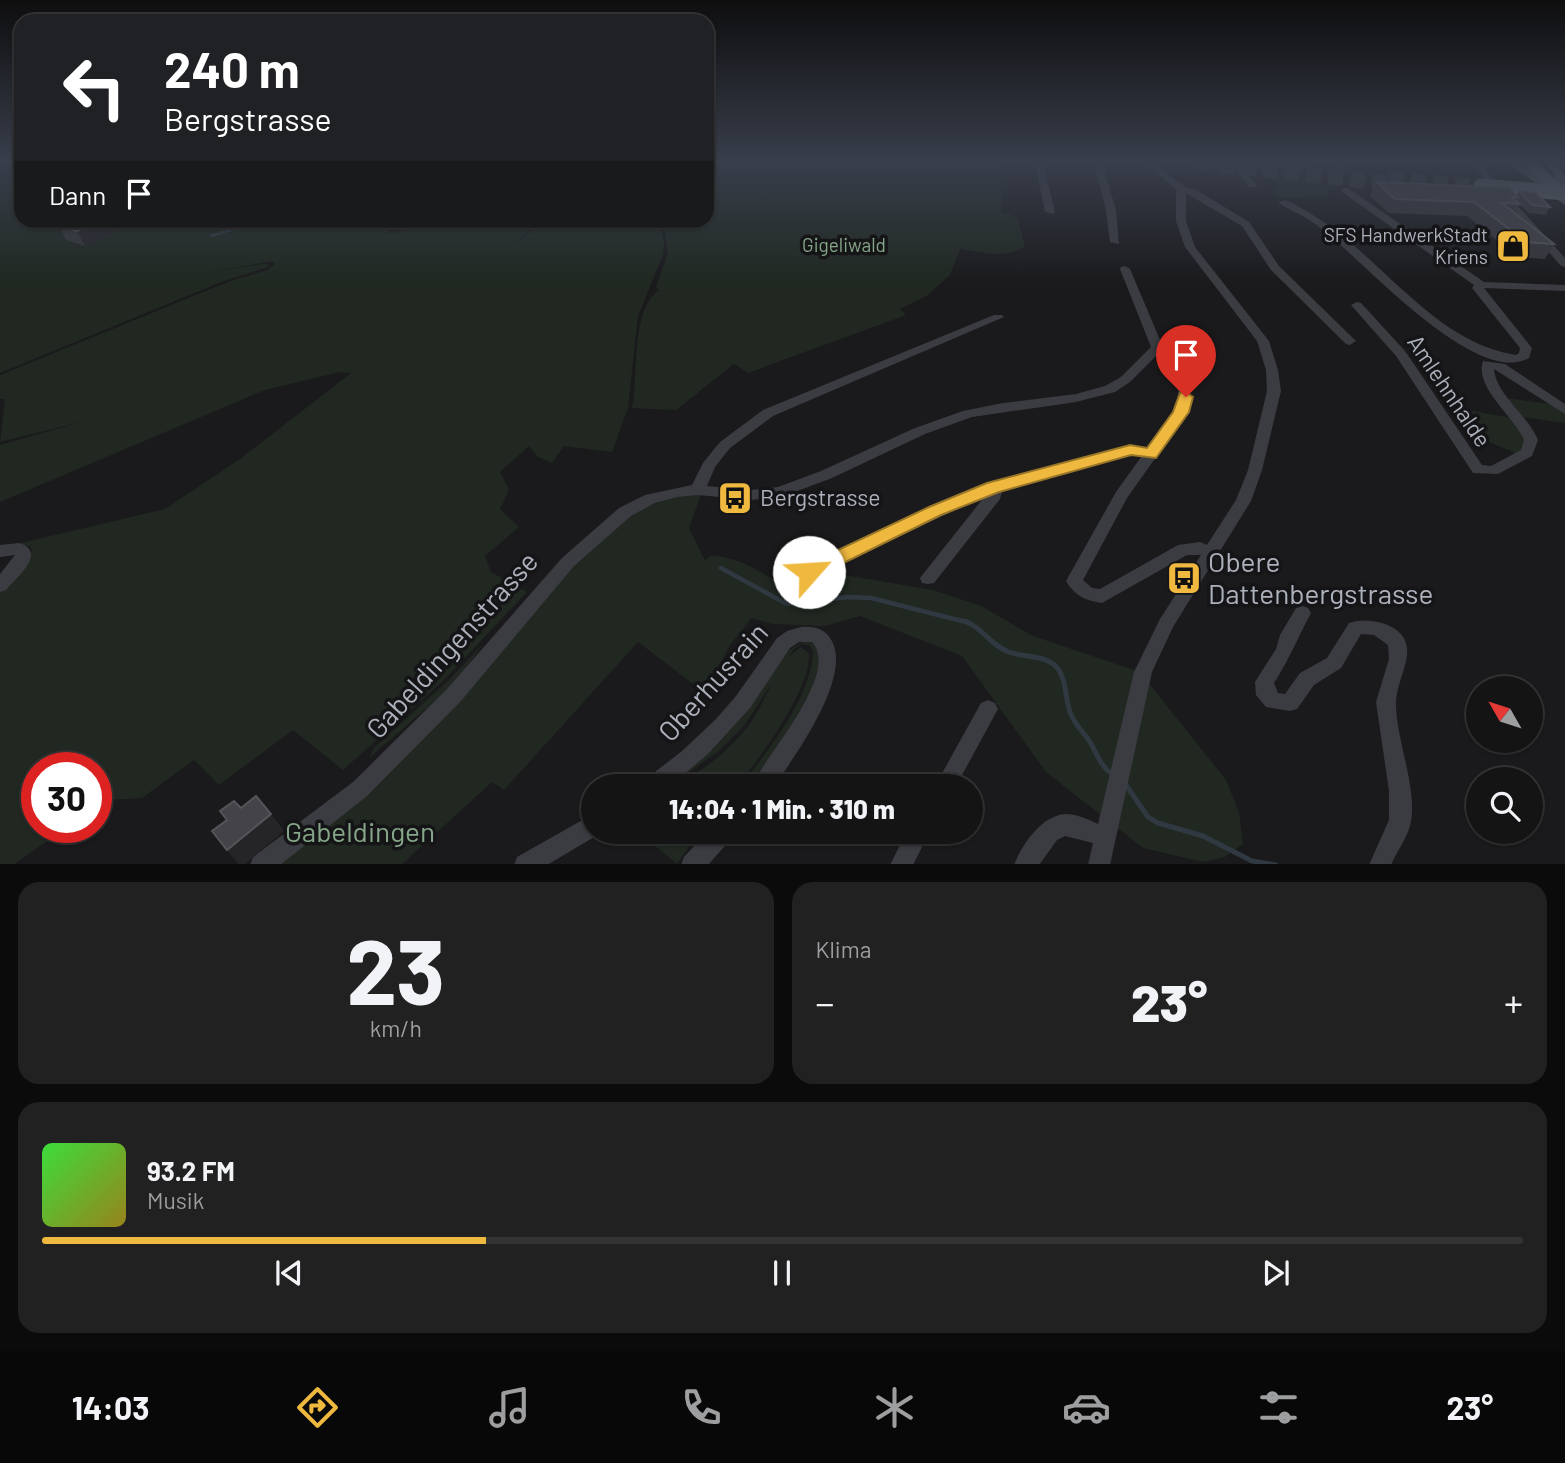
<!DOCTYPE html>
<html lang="de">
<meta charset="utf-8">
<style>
body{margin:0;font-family:Barlow,sans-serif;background:#212122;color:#f1f3f6;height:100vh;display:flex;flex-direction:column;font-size:26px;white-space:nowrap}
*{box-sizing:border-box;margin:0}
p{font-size:23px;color:#9d9ea0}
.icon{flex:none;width:38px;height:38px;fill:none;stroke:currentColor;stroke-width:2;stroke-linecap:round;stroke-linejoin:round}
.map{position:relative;height:864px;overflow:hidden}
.sheet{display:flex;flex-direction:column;gap:18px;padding:18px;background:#0b0b0c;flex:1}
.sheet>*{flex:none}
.banner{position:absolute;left:14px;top:14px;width:700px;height:214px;border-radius:21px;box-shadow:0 2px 5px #0004,0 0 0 2px #333334;background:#202124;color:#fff;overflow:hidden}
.needle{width:46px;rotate:309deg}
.controls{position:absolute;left:1466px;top:676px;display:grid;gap:14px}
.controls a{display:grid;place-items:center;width:77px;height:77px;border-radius:50%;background:#141415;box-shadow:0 2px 5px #0004,0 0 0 2px #333334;font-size:35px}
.speed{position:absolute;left:21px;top:752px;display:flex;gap:14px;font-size:35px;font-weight:700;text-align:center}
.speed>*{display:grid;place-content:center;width:91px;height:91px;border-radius:50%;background:#141415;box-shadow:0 2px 5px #0004,0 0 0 2px #333334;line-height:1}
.speed .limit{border:10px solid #d22;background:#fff;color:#111}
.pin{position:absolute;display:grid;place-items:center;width:60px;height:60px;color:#fff;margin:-72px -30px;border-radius:50% 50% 50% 0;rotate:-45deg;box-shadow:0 0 7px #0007}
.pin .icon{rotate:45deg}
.me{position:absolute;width:77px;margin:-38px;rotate:64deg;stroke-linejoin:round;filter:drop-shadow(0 0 5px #0008)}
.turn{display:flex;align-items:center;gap:24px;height:147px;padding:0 35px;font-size:32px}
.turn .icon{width:91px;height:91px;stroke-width:2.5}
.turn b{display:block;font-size:49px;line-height:60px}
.then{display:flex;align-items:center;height:66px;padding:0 35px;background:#0003;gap:14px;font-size:26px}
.big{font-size:52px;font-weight:800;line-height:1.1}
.sheet .tile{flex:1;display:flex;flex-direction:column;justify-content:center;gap:10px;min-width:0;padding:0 24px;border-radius:21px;background:#212122}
.sheet .dial{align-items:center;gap:0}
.dial b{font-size:91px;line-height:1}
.song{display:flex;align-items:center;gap:21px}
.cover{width:84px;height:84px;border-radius:10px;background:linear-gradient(135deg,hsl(120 70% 55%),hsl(50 70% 35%))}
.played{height:7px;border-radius:4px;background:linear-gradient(90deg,#efb93f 30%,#333334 30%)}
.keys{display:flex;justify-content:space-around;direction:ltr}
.heat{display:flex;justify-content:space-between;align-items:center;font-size:38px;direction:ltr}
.sheet .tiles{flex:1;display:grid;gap:18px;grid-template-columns:1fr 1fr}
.tile:last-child{grid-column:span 2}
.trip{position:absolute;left:581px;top:774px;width:402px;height:70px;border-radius:35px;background:#141415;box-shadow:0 2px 5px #0004,0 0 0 2px #333334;font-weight:800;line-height:70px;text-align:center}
.menu{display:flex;height:112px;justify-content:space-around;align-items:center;background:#080808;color:#9d9ea0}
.menu .icon{width:49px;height:49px}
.menu .active{color:#efb93f}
.menu b{font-size:32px;color:#f1f3f6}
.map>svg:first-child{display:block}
</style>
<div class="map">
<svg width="1565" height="865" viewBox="0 0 1565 865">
<rect width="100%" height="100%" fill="#1a1a1c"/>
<path fill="#202821" d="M 707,163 L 1000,163 L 1002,212 L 1017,217 L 1025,246 C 1008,260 980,252 960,249 L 950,275 L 928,295 L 900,309 L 906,315 L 748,373 L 734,364 L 676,410 L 632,408 C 639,375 630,310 659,290 L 656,287 L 668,253 L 663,221 L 707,220 Z
M 21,164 L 21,180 L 13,184 L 21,182 L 21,220 L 385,220 L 390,233 L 457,221 L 538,221 L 515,245 L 541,221 L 659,220 L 664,242 L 663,255 L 638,316 L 628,408 L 612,452 L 564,446 L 552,463 L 538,457 L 529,446 L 500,472 L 509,490 L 500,509 L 519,527 L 485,556 L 491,572 L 527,592 L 443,681 L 343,770 L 293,730 L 219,785 L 194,760 L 142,798 L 108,800 L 96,808 L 96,768 L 37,768 L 37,828 L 66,828 L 13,865 L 0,864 L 0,588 L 32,551 L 30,546 L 0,548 L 165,509 L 240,459 L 351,373 L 340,372 L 265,390 L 0,502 L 0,445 L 81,422 L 0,442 L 5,399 L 0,399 L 0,375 L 230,281 L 268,270 L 275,264 L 273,261 L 210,272 L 264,264 L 270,266 L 219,283 L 0,373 L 0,172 Z
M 1277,172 L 1339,190 L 1325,190 L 1328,196 L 1284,198 L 1273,194 L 1278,188 L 1278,179 L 1269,173 Z
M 1505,398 L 1551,404 L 1565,413 L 1565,423 L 1523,417 Z
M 1457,408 L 1517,419 L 1527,438 L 1520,455 L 1470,434 Z
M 689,495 L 701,495 L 689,528 L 705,561 L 710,556 C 739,555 769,577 792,592 L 833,573 L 933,590 L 981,606 L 1033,636 L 1140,672 L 1226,780 L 1239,812 L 1243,844 L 1225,857 L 1203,862 L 1143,848 L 1046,772 L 962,656 L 860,616 L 825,626 L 772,624 L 751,618 C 745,628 737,636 730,645 C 719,663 721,680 697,687 L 638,642 L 504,790 L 492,782 L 402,864 L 277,865 L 565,570 C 602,538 637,500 689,495 Z
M 805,641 L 814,643 L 821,660 L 811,692 L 753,786 L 741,786 C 769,748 811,699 813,651 L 809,645 L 802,644 L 794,649 L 744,726 L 719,751 L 673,783 L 751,702 L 789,650 Z
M 485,642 L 451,687 L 369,758 L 374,748 L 451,678 Z
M 801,647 L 809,653 C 812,688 760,758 737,786 L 674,786 C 704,771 734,747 753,719 C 767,698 778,661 801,647 Z
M 628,831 L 700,831 L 677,864 L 648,840 L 633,843 L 623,835 Z"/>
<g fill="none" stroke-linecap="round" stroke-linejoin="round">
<path stroke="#303941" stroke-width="2.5" d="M 1338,163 L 1344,168
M 211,236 L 263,220"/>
<path stroke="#303941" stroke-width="4.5" d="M 721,568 L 787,604 L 848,597 L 871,598 L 970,623"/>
<path stroke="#303941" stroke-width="5" d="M 965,621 C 983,628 991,646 1009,652 C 1024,658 1048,654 1059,670 C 1067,683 1065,698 1070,712 C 1074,723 1081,730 1088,739 C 1097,752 1098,764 1112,774
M 1126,785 L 1148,817 L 1158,823 L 1203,836 L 1252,861 L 1276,865"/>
<path stroke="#37383c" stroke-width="15" stroke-dasharray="15 7" stroke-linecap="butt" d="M 1197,163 L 1403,185
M 1389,179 L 1481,186"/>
<path fill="#3b3c41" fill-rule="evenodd" d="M 1035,163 L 1043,163 L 1055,212 L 1053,214 L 1045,212 Z
M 1094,163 L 1102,163 L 1116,210 L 1119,244 L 1110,242 L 1106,210 Z
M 1145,163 L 1154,163 L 1184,186 L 1198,191 L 1249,222 L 1279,266 L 1356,341 L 1350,345 L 1346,344 L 1271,270 L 1242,226 L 1186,193 L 1186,221 L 1195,247 L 1269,341 L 1278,370 L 1281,391 L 1262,470 L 1251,501 L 1220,551 L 1221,554 L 1219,558 L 1215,559 L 1173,627 L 1152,672 L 1110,865 L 1088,865 L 1093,843 L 1065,836 L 1057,840 L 1039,865 L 1014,865 C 1022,845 1041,816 1065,814 C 1076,814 1088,819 1098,824 L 1134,672 L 1160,619 L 1201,555 L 1187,555 L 1102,603 C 1085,600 1075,596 1066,581 L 1116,492 L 1141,457 L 1131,455 L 1002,492 L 1000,499 L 934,583 L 928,584 L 922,583 L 920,578 L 985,496 L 815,576 L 809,578 L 803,576 L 801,572 L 803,568 L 974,489 L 1131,445 L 1147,449 C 1155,438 1167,426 1173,413 C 1183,394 1178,363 1158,354 L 1130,382 L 1115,392 L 1076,402 L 972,417 L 925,434 L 832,478 L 784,496 L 751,500 L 698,495 L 677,497 L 655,503 L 631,516 L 574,566 L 461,701 L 367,796 L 280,865 L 250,865 L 253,857 L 353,782 L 447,689 L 562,558 L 619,508 L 645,495 L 692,485 L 703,463 L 720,442 L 763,410 L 994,315 L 1002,315 L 1004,317 L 773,416 L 730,448 L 715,467 L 707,486 L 751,490 L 778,487 L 821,471 L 915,428 L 963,411 L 1003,403 L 1076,394 L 1105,386 L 1121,377 L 1151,347 L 1120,269 L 1121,267 L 1125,266 L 1130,269 L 1163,347 L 1178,356 L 1185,366 L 1190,384 L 1188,412 L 1127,498 L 1083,580 L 1092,588 L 1100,589 L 1178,545 L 1200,542 L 1207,545 L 1236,500 L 1248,470 L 1267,391 L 1266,370 L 1257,341 L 1185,247 L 1176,221 L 1176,189 Z
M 1231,163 L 1239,163 L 1257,185 L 1255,187 L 1249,187 Z
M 1471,163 L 1479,163 L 1565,258 L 1565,267 L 1561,266 Z
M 1342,188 L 1348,188 L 1484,282 L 1565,285 L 1565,291 L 1484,288 L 1532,348 L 1529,358 C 1479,387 1372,271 1336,241 C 1327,233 1316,224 1306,218 C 1297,212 1286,209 1278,202 L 1286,200 C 1306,210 1324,221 1341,235 C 1395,277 1444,344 1516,355 L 1519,353 L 1520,348 L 1472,288 L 1474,285 L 1342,192 Z
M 390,220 L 383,224 L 378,221 L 378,220 Z
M 1357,302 L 1361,303 L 1405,351 L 1482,465 L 1491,466 L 1521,450 L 1524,440 C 1514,416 1474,388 1483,361 L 1505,364 L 1565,404 L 1565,414 L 1494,369 C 1496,395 1528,415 1538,440 L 1532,456 L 1498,474 L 1473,473 L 1396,356 L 1351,305 Z
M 19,543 C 48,552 17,577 6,590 L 0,592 L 0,574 L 15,555 L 0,557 L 0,545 Z
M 1302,606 L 1308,608 L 1311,613 C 1298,637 1289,660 1274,683 L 1278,693 L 1285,694 L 1300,673 L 1327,658 L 1349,623 C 1361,619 1373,620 1385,624 C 1428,641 1395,676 1396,704 C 1396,740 1419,792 1410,826 C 1406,840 1397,851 1391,865 L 1369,865 L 1389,820 L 1389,791 L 1376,702 L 1389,659 L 1388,645 L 1374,635 L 1361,634 L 1341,668 L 1314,685 L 1297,709 L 1290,711 L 1266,707 L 1256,695 L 1255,682 L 1276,649 L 1280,635 L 1296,608 Z
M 801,627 C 812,626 824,628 830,638 C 855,673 796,755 774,786 L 752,786 C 765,755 841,674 812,642 L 799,642 L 790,648 L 750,708 L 708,754 L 670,786 L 643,786 L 646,779 L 682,751 L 716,719 L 736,696 L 777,638 L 787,631 Z
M 988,700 L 995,703 L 998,709 L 956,786 L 935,786 L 981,703 Z
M 593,814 L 593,831 L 601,833 L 547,865 L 514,865 L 517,857 Z
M 708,831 L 734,831 L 731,839 L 708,865 L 681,865 L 684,857 Z
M 907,831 L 930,831 L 913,865 L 890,865 Z"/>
<path fill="#575960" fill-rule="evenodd" d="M 1508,163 L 1519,163 L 1565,195 L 1565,205 Z
M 1546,163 L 1556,163 L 1565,176 L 1565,188 L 1561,187 Z"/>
<path fill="#676a72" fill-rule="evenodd" d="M 1525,163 L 1538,163 L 1565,188 L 1553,191 L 1529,172 Z"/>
<path stroke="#676a72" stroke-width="15" d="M 1481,186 L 1565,193"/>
</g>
<path fill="#36363a" d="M 1377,182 L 1517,196 L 1519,191 L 1550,207 L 1546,215 L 1528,213 L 1520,204 L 1515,213 L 1554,244 L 1545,259 L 1517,257 L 1467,216 L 1389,213 L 1370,196 Z
M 70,220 L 121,220 L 125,228 L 85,246 L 66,240 L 58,225 Z"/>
<path fill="#252528" d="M 101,220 L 121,220 L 125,228 L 85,246 L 77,231 Z
M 271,814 L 284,831 L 244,865 L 239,865 L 227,850 Z"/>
<path fill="#434348" stroke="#53555a" stroke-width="2" d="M 1377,182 L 1509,188 L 1518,197 L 1511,197 L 1520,204 L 1502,203 L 1554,244 L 1526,242 L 1474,202 L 1395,199 Z
M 1519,191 L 1536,193 L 1550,207 L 1532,205 Z
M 70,220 L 101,220 L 77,231 L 58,225 Z
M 256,796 L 271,814 L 227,850 L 212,831 L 227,820 L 220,811 L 234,801 L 241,808 Z"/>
<linearGradient id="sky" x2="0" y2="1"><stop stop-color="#0e0e0f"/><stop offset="0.57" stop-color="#383e4b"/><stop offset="1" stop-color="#383e4b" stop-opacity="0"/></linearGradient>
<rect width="1565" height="284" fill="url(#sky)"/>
<path fill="#efb93f" stroke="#9b7829" stroke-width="2" d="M 1186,392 L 1193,397 L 1189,412 L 1156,458 L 1131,455 L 999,492 L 941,515 L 815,577 L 809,579 L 799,572 L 802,567 L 929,507 L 987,483 L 1130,445 L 1147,448 L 1173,412 L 1180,393 Z"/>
<defs>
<g id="shop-square" transform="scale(1.75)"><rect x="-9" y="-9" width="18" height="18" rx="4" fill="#efb93f" stroke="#151517"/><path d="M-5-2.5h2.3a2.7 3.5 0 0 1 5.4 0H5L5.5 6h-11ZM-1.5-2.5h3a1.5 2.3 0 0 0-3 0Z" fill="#111"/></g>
<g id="bus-square" transform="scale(1.75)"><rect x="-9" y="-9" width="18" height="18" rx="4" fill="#efb93f" stroke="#151517"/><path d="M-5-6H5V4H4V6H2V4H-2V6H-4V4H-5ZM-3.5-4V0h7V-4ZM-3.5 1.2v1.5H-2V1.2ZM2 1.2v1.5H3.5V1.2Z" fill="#111"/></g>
</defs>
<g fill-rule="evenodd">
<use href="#shop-square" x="1513" y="246"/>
<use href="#bus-square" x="735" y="498"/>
<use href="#bus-square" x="1184" y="578"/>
</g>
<g text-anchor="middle" stroke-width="7" stroke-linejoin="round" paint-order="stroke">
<g font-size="19" fill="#adb1bc" stroke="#151517" text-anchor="end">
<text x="1488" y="242">SFS HandwerkStadt<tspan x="1488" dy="22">Kriens</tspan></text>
</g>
<g font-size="19" fill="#85a688" stroke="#151517">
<text x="844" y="252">Gigeliwald</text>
</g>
<g font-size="23" fill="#adb1bc" stroke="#151517">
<text transform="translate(1449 391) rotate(56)" y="8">Amlehnhalde</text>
</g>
<g font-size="23" fill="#adb1bc" stroke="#151517" text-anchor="start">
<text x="760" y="506">Bergstrasse</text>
</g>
<g font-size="28" fill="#adb1bc" stroke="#151517" text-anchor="start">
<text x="1208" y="572">Obere<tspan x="1208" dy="32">Dattenbergstrasse</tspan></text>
</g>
<g font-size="28" fill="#adb1bc" stroke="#151517">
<text transform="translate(452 645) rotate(-48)" y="10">Gabeldingenstrasse</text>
<text transform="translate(713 682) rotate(-48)" y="10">Oberhusrain</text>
</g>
<g font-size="28" fill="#85a688" stroke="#151517">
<text x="360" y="842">Gabeldingen</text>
</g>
</g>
</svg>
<div class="controls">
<a><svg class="needle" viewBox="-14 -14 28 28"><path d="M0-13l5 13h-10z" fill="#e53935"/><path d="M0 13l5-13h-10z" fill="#9d9ea0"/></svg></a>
<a><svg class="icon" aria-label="search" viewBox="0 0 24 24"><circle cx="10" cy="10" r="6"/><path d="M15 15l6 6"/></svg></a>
</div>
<div class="speed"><div class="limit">30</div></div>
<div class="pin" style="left:1186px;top:397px;background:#d93025"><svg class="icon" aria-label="arrive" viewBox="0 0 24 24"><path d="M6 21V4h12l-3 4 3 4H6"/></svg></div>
<svg class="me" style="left:809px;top:572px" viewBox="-20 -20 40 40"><circle r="19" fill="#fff"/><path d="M0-13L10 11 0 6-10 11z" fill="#efb93f"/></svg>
<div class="trip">14:04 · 1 Min. · 310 m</div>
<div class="banner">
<div class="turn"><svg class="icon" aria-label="left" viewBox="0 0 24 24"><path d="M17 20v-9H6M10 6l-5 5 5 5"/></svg><div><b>240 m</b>Bergstrasse</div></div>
<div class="then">Dann<svg class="icon" aria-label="arrive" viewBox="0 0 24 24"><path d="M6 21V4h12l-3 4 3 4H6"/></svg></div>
</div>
</div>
<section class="sheet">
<div class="tiles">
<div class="tile dial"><b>23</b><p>km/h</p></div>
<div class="tile"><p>Klima</p>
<div class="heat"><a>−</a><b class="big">23°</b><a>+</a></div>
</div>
<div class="tile">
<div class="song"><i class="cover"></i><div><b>93.2 FM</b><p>Musik</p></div></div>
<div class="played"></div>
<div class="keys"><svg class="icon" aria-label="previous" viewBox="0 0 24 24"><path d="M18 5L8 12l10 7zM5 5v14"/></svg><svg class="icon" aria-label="pause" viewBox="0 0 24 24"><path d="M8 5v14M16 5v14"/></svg><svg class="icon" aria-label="next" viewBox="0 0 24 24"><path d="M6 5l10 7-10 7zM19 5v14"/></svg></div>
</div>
</div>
</section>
<nav class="menu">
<b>14:03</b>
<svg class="icon active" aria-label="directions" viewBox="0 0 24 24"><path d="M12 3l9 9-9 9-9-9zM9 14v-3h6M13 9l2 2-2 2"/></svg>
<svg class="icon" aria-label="music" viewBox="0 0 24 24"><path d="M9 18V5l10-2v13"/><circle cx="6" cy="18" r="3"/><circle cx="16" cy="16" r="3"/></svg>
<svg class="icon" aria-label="phone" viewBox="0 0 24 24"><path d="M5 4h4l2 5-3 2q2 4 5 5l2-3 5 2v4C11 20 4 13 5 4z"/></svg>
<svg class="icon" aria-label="climate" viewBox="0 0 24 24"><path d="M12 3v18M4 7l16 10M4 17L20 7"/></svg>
<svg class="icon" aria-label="car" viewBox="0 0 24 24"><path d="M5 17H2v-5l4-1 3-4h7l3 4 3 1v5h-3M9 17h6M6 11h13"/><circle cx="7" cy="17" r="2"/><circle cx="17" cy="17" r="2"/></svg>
<svg class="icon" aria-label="filters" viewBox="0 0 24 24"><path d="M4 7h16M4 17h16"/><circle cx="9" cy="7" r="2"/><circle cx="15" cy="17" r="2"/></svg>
<b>23°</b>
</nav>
